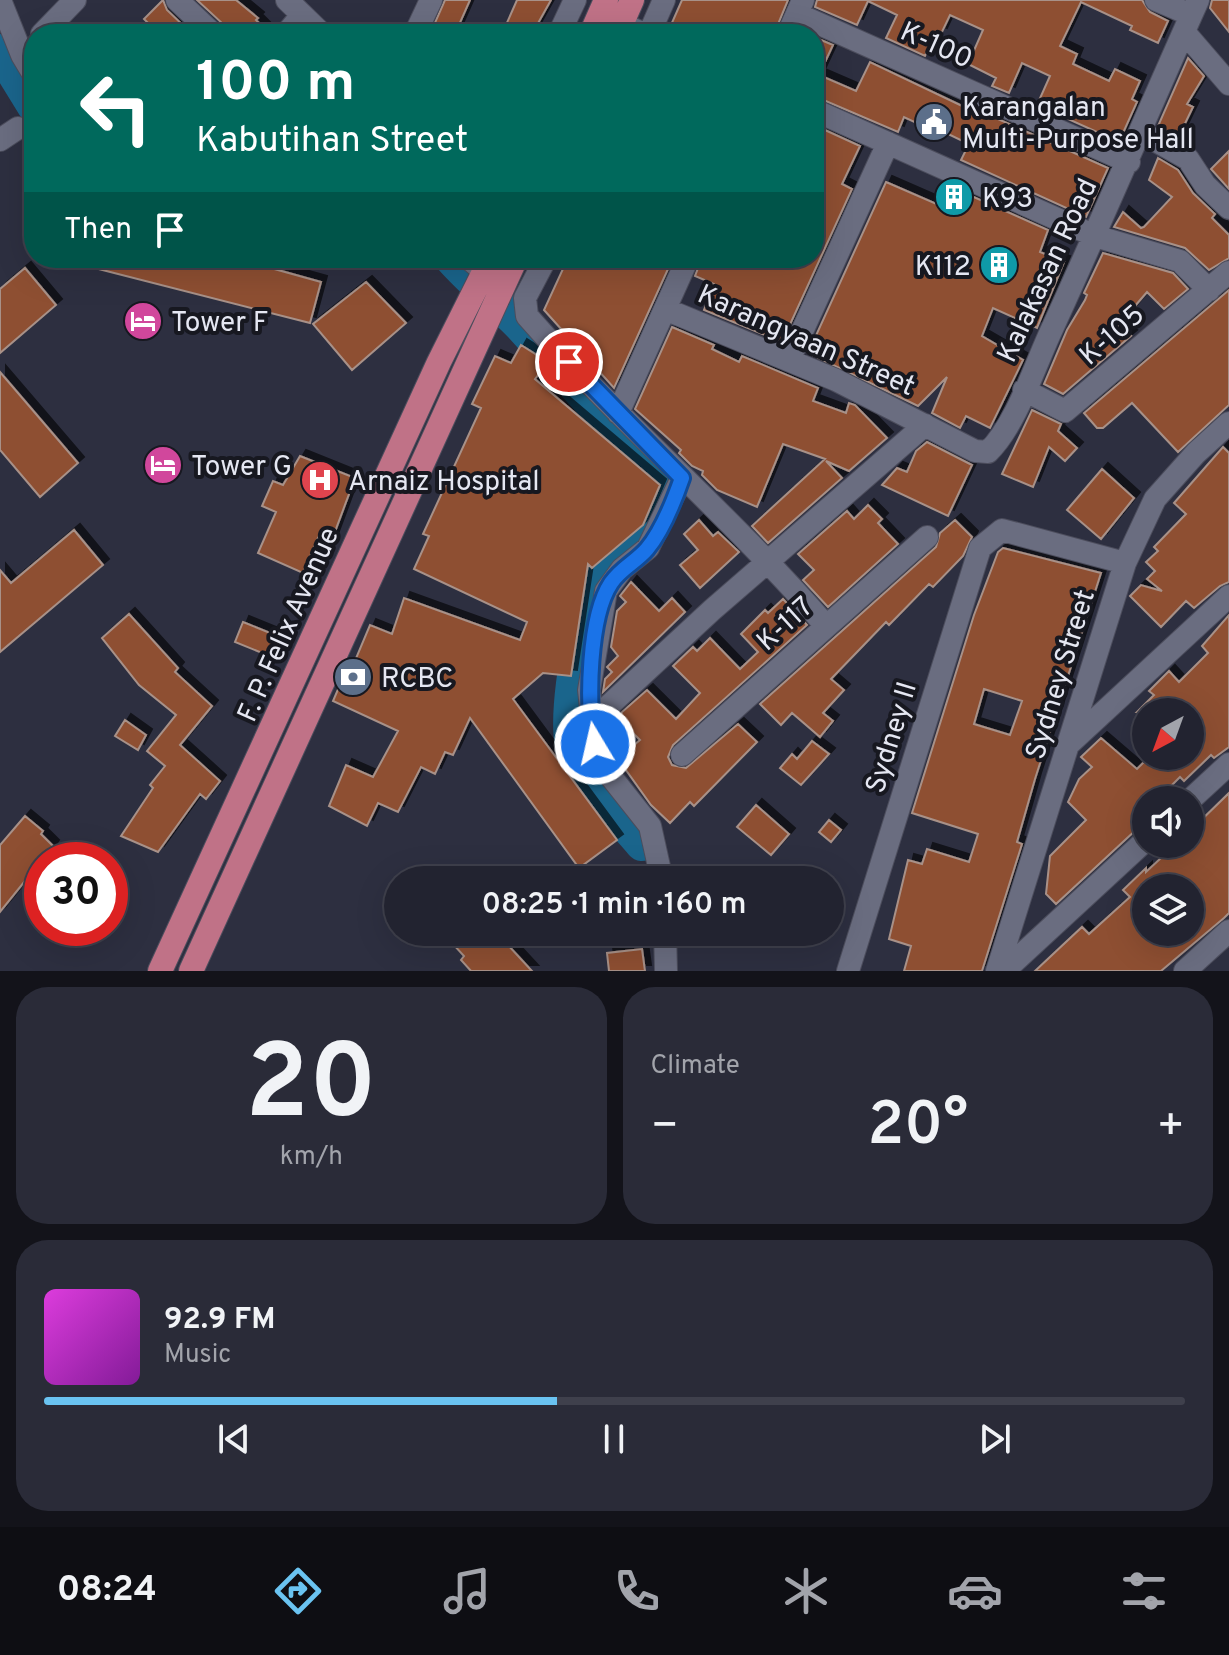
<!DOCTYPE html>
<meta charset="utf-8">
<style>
body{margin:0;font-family:Overpass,sans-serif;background:#2a2b38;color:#f1f3f6;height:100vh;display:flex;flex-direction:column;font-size:30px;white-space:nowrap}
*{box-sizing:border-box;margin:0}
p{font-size:26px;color:#a2a4ab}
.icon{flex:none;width:44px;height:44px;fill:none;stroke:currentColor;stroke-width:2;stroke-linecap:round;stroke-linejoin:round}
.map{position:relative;height:971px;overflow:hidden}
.panel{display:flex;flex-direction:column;gap:16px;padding:16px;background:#13131a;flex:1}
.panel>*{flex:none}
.guide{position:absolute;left:24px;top:24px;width:800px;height:244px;border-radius:32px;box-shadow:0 8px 32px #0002,0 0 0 2px #3f404c;background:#00695c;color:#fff;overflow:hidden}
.needle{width:52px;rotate:221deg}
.buttons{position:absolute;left:1132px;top:698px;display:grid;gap:16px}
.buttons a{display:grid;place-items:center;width:72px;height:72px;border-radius:50%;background:#222330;box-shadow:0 8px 32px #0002,0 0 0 2px #3f404c;font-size:40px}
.speed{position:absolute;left:24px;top:842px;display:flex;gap:16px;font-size:40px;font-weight:700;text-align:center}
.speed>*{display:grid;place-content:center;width:104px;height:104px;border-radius:50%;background:#222330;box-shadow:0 8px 32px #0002,0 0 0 2px #3f404c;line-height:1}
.speed .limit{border:12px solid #d22;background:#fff;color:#111}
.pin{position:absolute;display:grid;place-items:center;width:68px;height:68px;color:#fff;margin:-34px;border:4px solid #fff;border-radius:50%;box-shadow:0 2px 8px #0007}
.me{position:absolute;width:88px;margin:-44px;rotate:351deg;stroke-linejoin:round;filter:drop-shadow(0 0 6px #0008)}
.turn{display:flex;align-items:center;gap:28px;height:168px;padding:0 40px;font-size:36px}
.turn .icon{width:104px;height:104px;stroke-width:2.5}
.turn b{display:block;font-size:56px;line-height:68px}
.then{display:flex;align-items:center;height:76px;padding:0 40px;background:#0003;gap:16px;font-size:30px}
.big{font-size:60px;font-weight:600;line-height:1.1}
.panel .widget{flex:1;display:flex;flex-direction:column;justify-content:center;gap:12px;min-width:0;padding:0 28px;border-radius:32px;background:#2a2b38}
.panel .dial{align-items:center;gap:0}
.dial b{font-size:104px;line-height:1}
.song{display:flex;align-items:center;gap:24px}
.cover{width:96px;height:96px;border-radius:12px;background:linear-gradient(135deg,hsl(300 70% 55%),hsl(290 70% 35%))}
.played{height:8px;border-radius:4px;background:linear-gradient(90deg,#6ac3f1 45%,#3f404c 45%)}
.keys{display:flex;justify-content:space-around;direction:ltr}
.heat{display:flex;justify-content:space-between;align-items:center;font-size:44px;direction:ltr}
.panel .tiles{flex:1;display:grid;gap:16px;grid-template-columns:1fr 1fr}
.widget:last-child{grid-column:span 2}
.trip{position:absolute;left:384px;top:866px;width:460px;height:80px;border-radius:40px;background:#222330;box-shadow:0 8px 32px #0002,0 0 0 2px #3f404c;font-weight:600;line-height:80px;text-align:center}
.tabs{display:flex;height:128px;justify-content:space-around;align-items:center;background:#0e0e13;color:#a2a4ab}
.tabs .icon{width:56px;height:56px}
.tabs .current{color:#6ac3f1}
.tabs b{font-size:36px;color:#f1f3f6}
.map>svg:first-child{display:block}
</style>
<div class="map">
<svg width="1229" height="971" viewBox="0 0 1229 971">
<defs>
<filter id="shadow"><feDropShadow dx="6" dy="-6" stdDeviation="0" flood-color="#0009"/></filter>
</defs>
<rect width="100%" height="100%" fill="#2d2f40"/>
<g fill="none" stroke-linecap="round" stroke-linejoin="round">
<path stroke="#1a658c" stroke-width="34" d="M 0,51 L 34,106
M 451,258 C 473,283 499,303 522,327 C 569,379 615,431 665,481 L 646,532 L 593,572 C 586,611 559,724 575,756 C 591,789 619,817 642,844"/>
</g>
<path fill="#8e4f33" stroke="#a89188" stroke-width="2" fill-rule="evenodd" filter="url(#shadow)" d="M 163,0 L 167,10 L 188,30 L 184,34 L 172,34 L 162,25 L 156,31 L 144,19 Z
M 197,0 L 236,0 L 258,18 L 256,20 L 270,34 L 227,34 L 223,24 Z
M 445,0 L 470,0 L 455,34 L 430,34 Z
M 517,0 L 551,0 L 532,34 L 502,34 Z
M 682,0 L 788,0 L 774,34 L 667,34 Z
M 817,0 L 1142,0 L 1150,12 L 1168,21 L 1158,43 L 1130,30 L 1132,26 L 1081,2 L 1060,46 L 1077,54 L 1073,64 L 1109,81 L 1115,69 L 1140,81 L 1132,99 L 1137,102 L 1119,142 L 1037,105 L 1050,76 L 1022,63 L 1009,93 L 992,86 L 996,78 L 968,64 L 983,30 L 950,15 L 941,34 L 936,32 L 925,56 L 886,38 L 897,15 L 868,1 L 857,25 L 815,7 Z
M 1212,0 L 1229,0 L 1229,32 L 1210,8 Z
M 814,37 L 833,45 L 819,75 L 856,91 L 870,62 L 979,114 L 980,111 L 1108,168 L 1086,217 L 961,160 L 969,144 L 942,131 L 940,134 L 904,117 L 898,132 L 814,96 Z
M 1188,58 L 1204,76 L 1187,104 L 1193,107 L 1178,138 L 1158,126 Z
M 814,125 L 860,146 L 842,184 L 852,189 L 782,342 L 704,310 L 714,284 L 695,276 L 702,258 L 814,258 Z
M 1229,151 L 1229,189 L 1211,169 Z
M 1158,158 L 1178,170 L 1193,193 L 1215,214 L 1212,218 L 1229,235 L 1229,258 L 1209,270 L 1185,248 L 1114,227 L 1123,212 L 1141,228 L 1144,227 L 1172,197 L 1149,180 Z
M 886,182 L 941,206 L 949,186 L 1048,230 L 1040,252 L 1064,262 L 1037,328 L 993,308 L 982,336 L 1023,360 L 990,428 L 966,416 L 960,428 L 932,413 L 947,377 L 918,406 L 808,353 Z
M 1103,253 L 1173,273 L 1188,289 L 1164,309 L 1147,292 L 1116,328 L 1131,336 L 1063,394 L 1044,384 L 1067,330 L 1085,300 L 1087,295 L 1084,293 Z
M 76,258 L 235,258 L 321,282 L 310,323 L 75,263 Z
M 568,258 L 673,258 L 614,388 L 544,310 Z
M 25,268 L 56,305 L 0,353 L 0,289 Z
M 366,282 L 406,323 L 352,370 L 313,324 Z
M 1229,290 L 1229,405 L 1178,452 L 1132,403 L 1103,428 L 1097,428 L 1084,413 Z
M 672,327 L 714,345 L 712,349 L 739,362 L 742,356 L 818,388 L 813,401 L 846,413 L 849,403 L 855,405 L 887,438 L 849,471 L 826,461 L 842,478 L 768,543 L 752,526 L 825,459 L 783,444 L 757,507 L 717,490 L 702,475 L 703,471 L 692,466 L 679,453 L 681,450 L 635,409 Z
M 521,345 L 540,357 L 566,387 L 539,374 L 535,379 L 660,485 L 643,525 L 592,568 L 588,564 L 571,676 L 543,673 L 513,699 L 617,840 L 579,868 L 470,718 L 453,755 L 445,752 L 435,774 L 421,767 L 398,812 L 378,803 L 367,826 L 329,806 L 346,765 L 373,777 L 398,731 L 333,701 L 348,666 L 352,668 L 370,625 L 392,634 L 404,598 L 520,640 L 527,622 L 414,569 L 429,536 L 423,534 L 481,408 L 472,404 L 495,356 L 511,363 Z
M 0,372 L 78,463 L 40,497 L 0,450 Z
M 1032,410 L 1061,424 L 1058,431 L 1077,448 L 1065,461 L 1049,447 L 1033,487 L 1002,474 Z
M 927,442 L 972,465 L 948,516 L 882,485 L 897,468 L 907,472 L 916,451 Z
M 1223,447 L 1229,453 L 1229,582 L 1220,586 L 1194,608 L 1186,601 L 1161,627 L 1130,596 L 1141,585 L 1162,591 L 1147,579 L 1155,571 L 1146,562 L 1158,551 L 1154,547 L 1186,514 L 1174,503 Z
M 300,456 L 355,478 L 333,537 L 321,531 L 303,573 L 258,553 L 276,512 L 262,506 L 273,481 L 283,485 Z
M 1102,469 L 1134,498 L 1101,539 L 1067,510 Z
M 868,505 L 882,519 L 878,523 L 898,544 L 828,607 L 803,580 L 814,570 L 798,554 L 847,511 L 854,519 Z
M 699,520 L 713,536 L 718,532 L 739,552 L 700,588 L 680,565 L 698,550 L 684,534 Z
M 955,520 L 972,537 L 963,556 L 933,587 L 929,584 L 889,625 L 886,622 L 831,679 L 844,690 L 823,713 L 833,721 L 820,737 L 792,713 L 781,725 L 760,704 L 936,547 L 940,533 Z
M 74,530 L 103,565 L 0,652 L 0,570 L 11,583 Z
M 1003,548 L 1101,573 L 1035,779 L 1017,842 L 1022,844 L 982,971 L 904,971 L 911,946 L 889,939 L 908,860 L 922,864 L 927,849 L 969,862 L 978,834 L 912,813 L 974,615 L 998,552 ZM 984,689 L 1022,701 L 1010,735 L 974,724 Z
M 631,582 L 659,611 L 672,598 L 685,612 L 603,692 L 605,679 L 612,672 L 607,667 L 618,656 L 611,647 L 617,611 L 626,602 L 620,596 Z
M 783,599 L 807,625 L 673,745 L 668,757 L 672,765 L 686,768 L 738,724 L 757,742 L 694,806 L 690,802 L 670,823 L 651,805 L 618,759 L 640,740 L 619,719 L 622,712 L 647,690 L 676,719 L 700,693 L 673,666 L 693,647 L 697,651 L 710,638 L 740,669 L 758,652 L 741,634 L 765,610 L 768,613 Z
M 129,614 L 178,668 L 175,672 L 212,706 L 180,745 L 220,781 L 206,799 L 200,794 L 158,852 L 121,836 L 153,788 L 150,785 L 165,766 L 147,751 L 176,715 L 139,685 L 102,638 Z
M 1229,615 L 1229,747 L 1214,758 L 1211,755 L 1184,781 L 1180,777 L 1157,800 L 1146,800 L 1146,816 L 1138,828 L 1056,904 L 1046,894 L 1050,856 L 1086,820 L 1068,802 L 1079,779 L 1092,767 L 1081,757 L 1101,738 L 1137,769 L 1150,756 L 1190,756 L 1190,712 L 1137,712 L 1154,695 L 1149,691 L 1169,671 L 1179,682 L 1208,653 L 1202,646 Z
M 243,622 L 285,639 L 277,659 L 235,642 Z
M 125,720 L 146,735 L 138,750 L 115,736 Z
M 812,741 L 829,754 L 801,785 L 780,768 L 792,754 L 797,759 Z
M 1229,793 L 1229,913 L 1224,918 L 1161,971 L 1035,971 L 1082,927 L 1089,934 L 1130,897 L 1123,890 L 1146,868 L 1146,872 L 1176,844 L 1190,844 L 1190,831 ZM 1146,888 L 1190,888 L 1190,932 L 1146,932 Z
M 756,805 L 789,834 L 771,855 L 737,827 Z
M 25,816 L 43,831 L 41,834 L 53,846 L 51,849 L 64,860 L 42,860 L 42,879 L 33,871 L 0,912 L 0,845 Z
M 829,820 L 841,830 L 831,842 L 819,832 Z
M 442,932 L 496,932 L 532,971 L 471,971 L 461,960 L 464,956 Z
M 642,949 L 645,971 L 609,971 L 607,953 Z"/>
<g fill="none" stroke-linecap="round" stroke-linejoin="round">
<g stroke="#4c4d5c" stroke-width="24">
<path id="minor" d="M 0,0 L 22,55 L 34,75
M 177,0 L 213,34
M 287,0 L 322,34
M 1156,0 L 1191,15
M 797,14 L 1129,162
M 605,16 L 644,34
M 1185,33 L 1229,84
M 42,34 L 75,0
M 286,34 L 302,15
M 415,34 L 431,0
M 559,34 L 575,0
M 649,34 L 664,0
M 788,34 L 803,0
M 814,110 L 1095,236 L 1180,261 L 1209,290
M 1142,133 L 1188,159 L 1205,185 L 1229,208
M 0,140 L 18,128
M 468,258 L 496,282
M 546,258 L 525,298 L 527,316 C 622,424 732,517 826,626
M 665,309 L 836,380 L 975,451 L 988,452 C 1016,425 1035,365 1052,329 C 1102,220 1149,109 1198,0
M 789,360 L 888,143
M 1024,390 L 1065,411 L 1229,272
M 618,413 L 688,258
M 590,723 L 712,610 L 925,425
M 1069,744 L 1229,596
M 682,755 L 927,537
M 1190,800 L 1229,764
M 662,880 L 650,826 L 612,778 L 595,744 L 589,690 L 606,591 L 622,569 L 648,548 L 682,478
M 665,932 L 666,971
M 848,971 L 980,548 L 1002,530 L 1125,563
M 997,971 L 1125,563 L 1155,499 L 1196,453 L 1229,423
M 1004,971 L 1146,840
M 1185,971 L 1229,931"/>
</g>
<g stroke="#4c4d5c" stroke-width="26">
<path id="major" d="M 591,34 L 606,0
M 617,34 L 632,0
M 160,971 L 439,362 L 491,258
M 191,971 L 516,258"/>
</g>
<use href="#minor" stroke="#6a6d80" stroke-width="22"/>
<use href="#major" stroke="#c07287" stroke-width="24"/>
</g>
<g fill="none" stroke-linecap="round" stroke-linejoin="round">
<g stroke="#114b97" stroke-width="20">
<path id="route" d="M 569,362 L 682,478 C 674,501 663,530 647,549 C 636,562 621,568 611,583 C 589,616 586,705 595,744"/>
</g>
<use href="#route" stroke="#1a73e8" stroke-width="14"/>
</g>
<defs>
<g id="civic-disc" transform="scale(2)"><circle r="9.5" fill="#5c6f8a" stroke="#171820"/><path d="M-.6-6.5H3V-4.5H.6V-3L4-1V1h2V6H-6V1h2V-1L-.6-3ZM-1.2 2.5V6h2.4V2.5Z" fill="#fff"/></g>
<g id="building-disc" transform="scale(2)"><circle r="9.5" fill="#0f9aa8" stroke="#171820"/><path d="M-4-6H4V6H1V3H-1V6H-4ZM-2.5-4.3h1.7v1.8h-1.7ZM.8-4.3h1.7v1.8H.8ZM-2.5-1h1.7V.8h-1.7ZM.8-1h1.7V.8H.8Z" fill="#fff"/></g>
<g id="hotel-disc" transform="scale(2)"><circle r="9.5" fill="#d1479c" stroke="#171820"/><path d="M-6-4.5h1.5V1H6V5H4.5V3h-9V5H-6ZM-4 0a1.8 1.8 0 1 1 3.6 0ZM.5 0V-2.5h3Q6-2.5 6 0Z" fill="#fff"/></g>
<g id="hospital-disc" transform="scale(2)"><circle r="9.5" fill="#e0444e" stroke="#171820"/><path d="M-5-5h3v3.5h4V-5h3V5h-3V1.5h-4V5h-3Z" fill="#fff"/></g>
<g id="bank-disc" transform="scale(2)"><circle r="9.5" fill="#5c6f8a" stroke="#171820"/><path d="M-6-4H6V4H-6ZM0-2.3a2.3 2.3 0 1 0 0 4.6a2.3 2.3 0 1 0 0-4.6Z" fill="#fff"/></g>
</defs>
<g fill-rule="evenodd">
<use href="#civic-disc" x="934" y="122"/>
<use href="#building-disc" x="954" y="197"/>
<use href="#building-disc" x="999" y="265"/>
<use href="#hotel-disc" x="143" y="321"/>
<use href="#hotel-disc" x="163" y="465"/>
<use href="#hospital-disc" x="320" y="480"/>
<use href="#bank-disc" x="353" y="677"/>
</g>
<g text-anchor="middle" stroke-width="8" stroke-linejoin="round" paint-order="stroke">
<g font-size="28" fill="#e5e7f2" stroke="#171820">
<text transform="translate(937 44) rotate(24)" y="10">K-100</text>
<text transform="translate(1046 270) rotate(-65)" y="10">Kalakasan Road</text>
<text transform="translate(1111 334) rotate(-41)" y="10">K-105</text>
<text transform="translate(807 339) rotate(24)" y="10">Karangyaan Street</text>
<text transform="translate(784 623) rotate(-42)" y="10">K-117</text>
<text transform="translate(287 624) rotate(-66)" y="10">F. P. Felix Avenue</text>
<text transform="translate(1059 674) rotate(-73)" y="10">Sydney Street</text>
<text transform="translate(890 737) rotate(-73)" y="10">Sydney II</text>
</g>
<g font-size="28" fill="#e5e7f2" stroke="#171820" text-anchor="start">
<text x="962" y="116">Karangalan<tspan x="962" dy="32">Multi-Purpose Hall</tspan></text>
<text x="982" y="207">K93</text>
<text x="971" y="275" text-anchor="end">K112</text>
<text x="171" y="331">Tower F</text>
<text x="191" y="475">Tower G</text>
<text x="348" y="490">Arnaiz Hospital</text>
<text x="381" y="687">RCBC</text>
</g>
</g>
</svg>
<div class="buttons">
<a><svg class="needle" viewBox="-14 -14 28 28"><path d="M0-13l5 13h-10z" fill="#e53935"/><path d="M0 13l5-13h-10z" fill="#a2a4ab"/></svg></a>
<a><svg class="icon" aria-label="sound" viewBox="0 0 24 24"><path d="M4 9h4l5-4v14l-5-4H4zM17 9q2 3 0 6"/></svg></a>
<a><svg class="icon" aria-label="layers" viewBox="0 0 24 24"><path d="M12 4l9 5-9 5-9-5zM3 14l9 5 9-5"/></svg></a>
</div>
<div class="speed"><div class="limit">30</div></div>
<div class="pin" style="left:569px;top:362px;background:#d93025"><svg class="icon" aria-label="arrive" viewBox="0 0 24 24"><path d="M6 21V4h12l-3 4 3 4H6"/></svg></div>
<svg class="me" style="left:595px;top:744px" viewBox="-20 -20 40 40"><circle r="17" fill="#1a73e8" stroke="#fff" stroke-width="3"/><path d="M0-11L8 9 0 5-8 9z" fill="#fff"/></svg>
<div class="trip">08:25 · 1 min · 160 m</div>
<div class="guide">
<div class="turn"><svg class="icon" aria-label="left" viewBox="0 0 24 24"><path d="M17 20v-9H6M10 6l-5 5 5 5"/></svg><div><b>100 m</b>Kabutihan Street</div></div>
<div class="then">Then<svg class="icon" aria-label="arrive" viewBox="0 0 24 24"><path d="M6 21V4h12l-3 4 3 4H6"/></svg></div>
</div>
</div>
<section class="panel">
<div class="tiles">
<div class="widget dial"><b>20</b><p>km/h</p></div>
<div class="widget"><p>Climate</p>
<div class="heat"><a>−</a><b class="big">20°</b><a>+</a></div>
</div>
<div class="widget">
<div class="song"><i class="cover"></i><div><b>92.9 FM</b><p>Music</p></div></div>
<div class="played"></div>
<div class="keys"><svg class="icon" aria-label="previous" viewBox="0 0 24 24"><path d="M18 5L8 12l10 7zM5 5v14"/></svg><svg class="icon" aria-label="pause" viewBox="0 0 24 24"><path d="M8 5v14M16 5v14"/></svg><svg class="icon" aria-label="next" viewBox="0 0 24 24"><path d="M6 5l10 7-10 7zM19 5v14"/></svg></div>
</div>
</div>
</section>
<nav class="tabs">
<b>08:24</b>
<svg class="icon current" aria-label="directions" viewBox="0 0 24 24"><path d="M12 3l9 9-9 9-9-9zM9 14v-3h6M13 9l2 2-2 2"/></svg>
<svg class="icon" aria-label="music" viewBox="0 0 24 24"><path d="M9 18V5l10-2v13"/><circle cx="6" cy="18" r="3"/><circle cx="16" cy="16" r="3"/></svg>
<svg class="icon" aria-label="phone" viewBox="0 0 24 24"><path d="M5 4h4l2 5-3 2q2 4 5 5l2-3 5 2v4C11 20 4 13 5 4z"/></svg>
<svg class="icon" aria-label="climate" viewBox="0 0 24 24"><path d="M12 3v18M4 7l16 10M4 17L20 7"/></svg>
<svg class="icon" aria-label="car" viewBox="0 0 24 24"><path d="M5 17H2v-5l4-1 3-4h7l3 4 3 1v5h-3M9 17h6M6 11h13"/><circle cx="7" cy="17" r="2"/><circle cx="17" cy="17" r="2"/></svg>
<svg class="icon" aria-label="filters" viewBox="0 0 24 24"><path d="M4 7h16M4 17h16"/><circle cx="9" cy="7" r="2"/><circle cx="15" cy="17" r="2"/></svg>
</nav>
